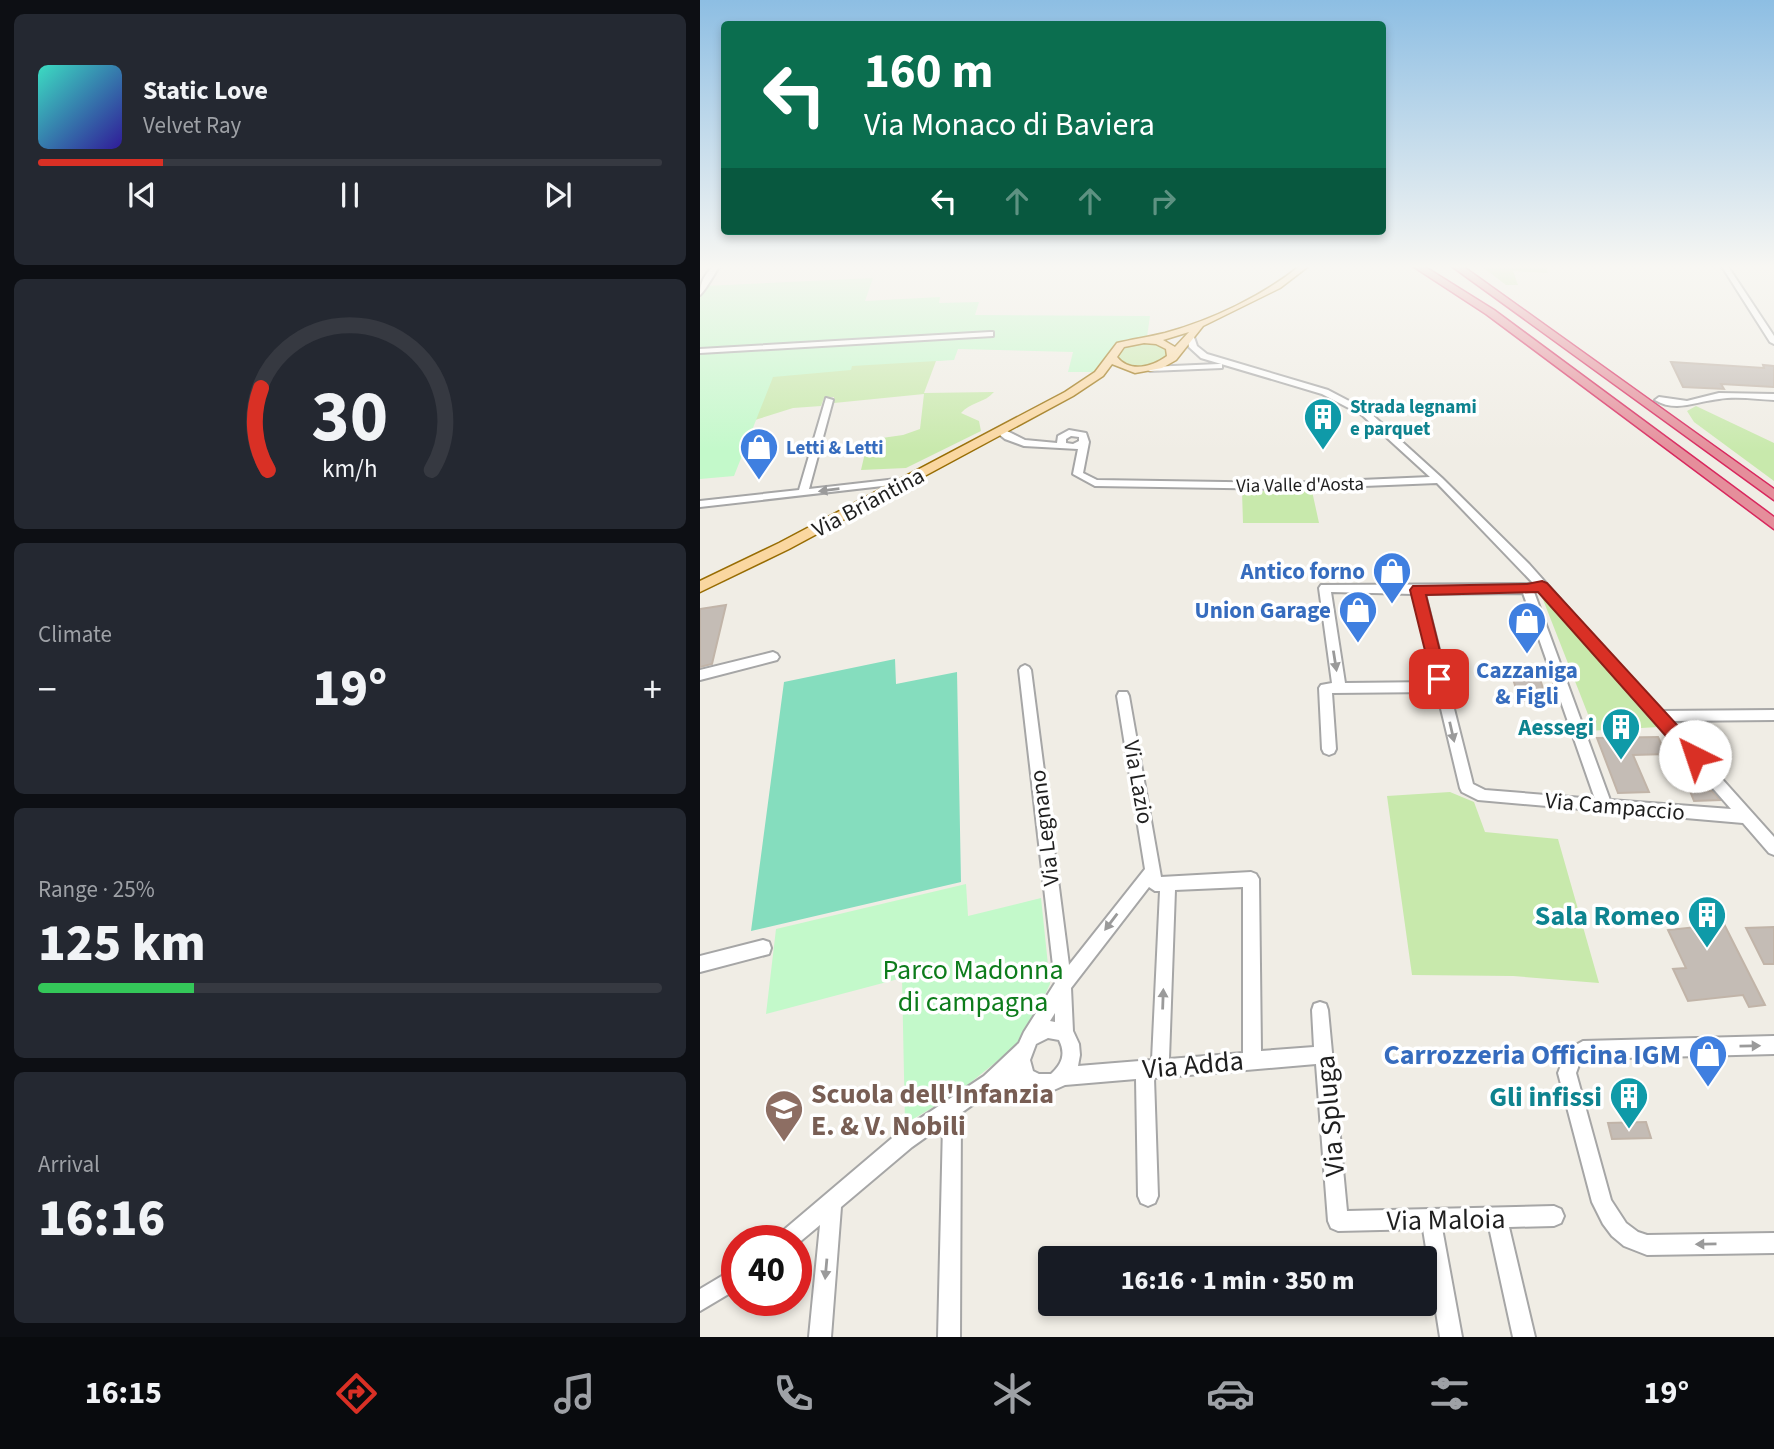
<!DOCTYPE html>
<meta charset="utf-8">
<style>
body{margin:0;font-family:"Source Sans 3",sans-serif;background:#242831;color:#f1f3f6;height:100vh;display:flex;flex-direction:column;font-size:26px;white-space:nowrap}
*{box-sizing:border-box;margin:0}
p{font-size:23px;color:#9ea1a6}
.icon{flex:none;width:38px;height:38px;fill:none;stroke:currentColor;stroke-width:2;stroke-linecap:round;stroke-linejoin:round}
.map{position:relative;flex:1;overflow:hidden}
.sheet{display:flex;flex-direction:column;gap:14px;padding:14px;background:#0d0f14;width:700px}
.sheet>*{flex:none}
.hud{position:absolute;left:21px;top:21px;width:665px;height:214px;border-radius:7px;box-shadow:0 4px 10px #0003;background:#0b6e4f;color:#fff;overflow:hidden}
.speed{position:absolute;left:21px;top:1225px;display:flex;gap:14px;font-size:35px;font-weight:700;text-align:center}
.speed>*{display:grid;place-content:center;width:91px;height:91px;border-radius:50%;background:#171b24;box-shadow:0 4px 10px #0003;line-height:1}
.speed .limit{border:10px solid #d22;background:#fff;color:#111}
.pin{position:absolute;display:grid;place-items:center;width:60px;height:60px;color:#fff;margin:-30px;border-radius:14px;box-shadow:0 4px 10px #0006}
.me{position:absolute;width:77px;margin:-38px;rotate:319deg;stroke-linejoin:round;filter:drop-shadow(0 0 5px #0008)}
.turn{display:flex;align-items:center;gap:24px;height:147px;padding:0 28px;font-size:32px}
.turn .icon{width:91px;height:91px;stroke-width:2.5}
.turn b{display:block;font-size:49px;line-height:60px}
.lanes{display:flex;align-items:center;height:66px;padding:0 28px;background:#0003;justify-content:center;gap:35px;direction:ltr}
.lanes .off{opacity:.35}
.big{font-size:52px;font-weight:800;line-height:1.1}
.sheet .tile{flex:1;display:flex;flex-direction:column;justify-content:center;gap:10px;min-width:0;padding:0 24px;border-radius:10px;background:#242831}
.sheet .dial{align-items:center;gap:0}
.dial svg{height:182px;overflow:visible;fill:none;stroke:#363941;stroke-width:7;stroke-linecap:round;text-anchor:middle}
.dial text{fill:#f1f3f6;stroke:none}
.song{display:flex;align-items:center;gap:21px}
.cover{width:84px;height:84px;border-radius:10px;background:linear-gradient(135deg,hsl(170 70% 55%),hsl(250 70% 35%))}
.played{height:7px;border-radius:4px;background:linear-gradient(90deg,#d93025 20%,#363941 20%)}
.keys{display:flex;justify-content:space-around;direction:ltr}
.heat{display:flex;justify-content:space-between;align-items:center;font-size:38px;direction:ltr}
.charge{height:10px;border-radius:5px;background:linear-gradient(90deg,#34c759 25%,#363941 0)}
.trip{position:absolute;left:338px;top:1246px;width:399px;height:70px;border-radius:7px;background:#171b24;box-shadow:0 4px 10px #0003;font-weight:800;line-height:70px;text-align:center}
.tab-bar{display:flex;height:112px;justify-content:space-around;align-items:center;background:#090b0e;color:#9ea1a6}
.tab-bar .icon{width:49px;height:49px}
.tab-bar .active{color:#d93025}
.tab-bar b{font-size:32px;color:#f1f3f6}
main{display:flex;flex:1;min-height:0}
.map>svg:first-child{display:block}
</style>
<main>
<section class="sheet">
<div class="tile">
<div class="song"><i class="cover"></i><div><b>Static Love</b><p>Velvet Ray</p></div></div>
<div class="played"></div>
<div class="keys"><svg class="icon" aria-label="previous" viewBox="0 0 24 24"><path d="M18 5L8 12l10 7zM5 5v14"/></svg><svg class="icon" aria-label="pause" viewBox="0 0 24 24"><path d="M8 5v14M16 5v14"/></svg><svg class="icon" aria-label="next" viewBox="0 0 24 24"><path d="M6 5l10 7-10 7zM19 5v14"/></svg></div>
</div>
<div class="tile dial"><svg viewBox="0 0 100 80">
<path d="M14 69A42 42 0 1 1 86 69"/>
<path d="M14 69A42 42 0 0 1 11 33" stroke="#d93025"/>
<text x="50" y="56" font-size="32" font-weight="700">30</text>
<text x="50" y="72" font-size="11">km/h</text>
</svg></div>
<div class="tile"><p>Climate</p>
<div class="heat"><a>−</a><b class="big">19°</b><a>+</a></div>
</div>
<div class="tile"><p>Range · 25%</p><b class="big">125 km</b><div class="charge"></div></div>
<div class="tile"><p>Arrival</p><b class="big">16:16</b></div>
</section>
<div class="map">
<svg width="1074" height="1337" viewBox="0 0 1074 1337">
<rect width="100%" height="100%" fill="#f0ede5"/>
<path fill="#c8e9ac" d="M 780,265 L 845,265 L 848,273 L 813,271 L 818,285 L 806,285 Z
M 444,342 L 456,343 L 467,349 L 468,357 C 452,369 435,371 418,360 L 417,355 L 424,347 Z
M 0,352 L 253,359 L 236,361 L 224,393 L 294,392 C 285,403 270,402 261,413 L 279,421 L 281,431 L 206,468 L 161,470 L 168,440 L 203,435 L 220,429 L 224,394 L 134,403 L 134,397 L 124,398 L 121,406 L 93,408 L 55,420 Z
M 996,406 L 1074,443 L 1074,481 L 994,422 L 987,411 Z
M 542,491 L 612,491 L 619,523 L 543,523 Z
M 842,597 L 959,727 L 887,731 L 882,723 L 891,722 Z
M 750,792 L 774,802 L 785,832 L 858,839 L 899,983 L 813,976 L 712,975 L 687,796 Z"/>
<path fill="#c3f9ca" d="M 173,278 L 165,301 L 240,297 L 239,303 L 279,302 L 275,315 L 450,316 L 447,337 C 417,342 412,348 393,372 L 368,372 L 373,352 L 258,349 L 254,360 L 152,366 L 151,370 L 73,377 L 34,476 L 0,479 L 0,289 L 4,286 Z
M 266,884 L 268,916 L 341,898 L 350,984 L 331,1024 L 316,1046 L 260,1091 L 205,1124 L 202,978 L 66,1014 L 76,929 Z"/>
<path fill="#85ddbe" d="M 195,659 L 196,684 L 257,672 L 261,882 L 51,931 L 84,682 Z"/>
<path fill="#c4bcb5" stroke="#c1b4a8" stroke-width="2" d="M 971,362 L 1064,368 L 1063,365 L 1074,366 L 1074,387 L 1021,384 L 1024,389 L 983,387 Z
M 26,605 L 12,664 L 0,667 L 0,609 Z
M 813,679 L 840,679 L 847,701 L 820,701 Z
M 958,737 L 966,754 L 933,755 L 949,792 L 918,793 L 897,738 Z
M 990,791 L 1012,791 L 1020,800 L 994,801 Z
M 1024,924 L 1065,1005 L 1049,1007 L 1043,995 L 988,1001 L 973,969 L 986,968 L 968,930 Z
M 1074,927 L 1074,964 L 1064,964 L 1046,928 Z
M 946,1122 L 951,1138 L 912,1139 L 908,1123 Z"/>
<g fill="none" stroke-linecap="round" stroke-linejoin="round">
<g stroke="#a6a6a6" stroke-width="4">
<path id="minor" d="M 14,265 L 20,265 C 15,273 5,291 0,295 C 0,281 5,275 14,265 Z
M 1021,265 L 1027,265 L 1074,336 L 1074,344 L 1070,342 Z
M 290,332 L 293,332 L 293,336 L 0,353 L 0,349 Z
M 487,334 L 493,334 L 497,346 L 507,354 L 628,390 L 668,411 L 742,478 L 829,564 L 960,711 L 1074,710 L 1074,720 L 970,721 L 1074,837 L 1074,855 L 1069,853 L 1043,823 L 778,800 L 762,792 L 760,788 L 737,692 L 632,693 L 636,749 L 634,753 L 629,755 L 624,753 L 622,749 L 619,688 L 621,685 L 632,683 L 619,588 L 621,585 L 834,584 L 737,483 L 591,489 L 395,486 L 373,474 L 378,449 L 324,446 L 305,439 L 295,431 L 300,428 L 303,429 L 325,440 L 357,443 L 358,436 L 369,430 L 386,433 L 389,442 L 383,473 L 397,480 L 591,483 L 730,477 L 662,415 L 622,394 L 501,358 L 489,347 ZM 371,436 L 379,437 L 379,441 L 373,444 L 366,443 L 366,439 ZM 839,590 L 1031,809 L 910,800 L 834,592 ZM 631,592 L 713,594 L 735,682 L 645,683 ZM 823,593 L 895,799 L 785,790 L 773,784 L 725,594 Z
M 519,364 L 522,364 L 522,368 L 450,371 L 446,369 L 450,367 Z
M 1019,393 L 1074,394 L 1074,400 C 1056,399 1036,396 1019,399 C 997,401 976,413 955,400 L 959,397 L 987,401 Z
M 126,398 L 133,400 L 109,489 L 197,479 L 202,482 L 200,484 L 0,507 L 0,501 L 99,490 Z
M 73,652 L 77,654 L 79,657 L 77,660 L 0,680 L 0,670 Z
M 325,665 L 329,667 L 331,670 L 369,965 L 445,869 L 417,696 L 419,692 L 427,692 L 429,696 L 461,877 L 551,872 L 556,874 L 559,879 L 561,1051 L 614,1047 L 612,1010 L 614,1004 L 620,1002 L 626,1004 L 628,1010 L 647,1211 L 854,1206 L 861,1209 L 864,1216 L 861,1223 L 854,1226 L 809,1227 L 835,1337 L 813,1337 L 789,1227 L 742,1228 L 762,1337 L 740,1337 L 723,1229 L 638,1231 L 631,1228 L 628,1221 L 616,1064 L 454,1078 L 458,1196 L 455,1203 L 448,1206 L 441,1203 L 438,1196 L 436,1079 L 365,1085 L 347,1093 L 292,1091 L 261,1113 L 260,1337 L 238,1337 L 243,1125 L 212,1147 L 141,1207 L 131,1337 L 109,1337 L 120,1225 L 96,1245 L 96,1241 L 76,1241 L 79,1234 L 198,1133 L 284,1076 L 319,1043 L 324,1032 L 355,983 L 319,670 L 321,667 ZM 449,887 L 455,891 L 460,891 L 452,1060 L 378,1066 L 380,1055 L 379,1044 L 373,1031 L 371,988 ZM 543,887 L 543,1053 L 469,1059 L 475,890 ZM 355,1013 L 355,1022 L 350,1021 ZM 348,1038 L 359,1040 C 366,1054 362,1064 351,1074 L 339,1074 L 333,1071 L 330,1060 L 336,1044 Z
M 63,940 L 69,942 L 71,948 L 69,954 L 0,972 L 0,956 Z
M 1074,1036 L 1074,1054 L 885,1059 L 880,1062 L 876,1073 L 911,1200 L 926,1223 L 938,1232 L 947,1235 L 1074,1233 L 1074,1253 L 947,1255 L 924,1246 L 912,1236 L 903,1224 L 892,1202 L 858,1073 L 867,1050 L 883,1041 Z
M 37,1267 L 37,1289 L 0,1311 L 0,1289 Z"/>
</g>
<g stroke="#976c03" stroke-width="3">
<path id="major" d="M 601,265 L 610,265 L 580,288 L 503,326 L 476,360 L 462,368 L 435,373 L 412,364 L 403,376 L 373,396 L 89,549 L 0,592 L 0,581 L 79,543 L 365,392 L 395,372 L 417,343 C 434,339 449,337 465,333 C 512,320 563,296 601,265 ZM 489,332 L 475,347 L 463,340 ZM 444,343 L 456,344 L 466,349 L 467,356 C 452,367 430,373 417,357 L 424,347 Z"/>
</g>
<g stroke="#d8285e" stroke-width="3">
<path id="highway" d="M 711,265 L 722,265 L 794,310 L 1074,517 L 1074,529 L 786,314 Z
M 750,265 L 761,265 L 1074,489 L 1074,500 Z"/>
</g>
<use href="#minor" fill="#fff" fill-rule="evenodd"/>
<use href="#major" fill="#fad7a0" fill-rule="evenodd"/>
<use href="#highway" fill="#e58e9b" fill-rule="evenodd"/>
</g>
<defs><path id="oneway-solid" d="M-6-.8H1V-3.2L6.5 0L1 3.2V.8H-6Z" transform="scale(1.75)"/></defs>
<g fill="#9a9a9a">
<use href="#oneway-solid" transform="translate(129 490) rotate(173)"/>
<use href="#oneway-solid" transform="translate(635 661) rotate(81)"/>
<use href="#oneway-solid" transform="translate(752 732) rotate(77)"/>
<use href="#oneway-solid" transform="translate(411 922) rotate(127)"/>
<use href="#oneway-solid" transform="translate(463 999) rotate(-88)"/>
<use href="#oneway-solid" transform="translate(1050 1046) rotate(-1)"/>
<use href="#oneway-solid" transform="translate(1006 1244) rotate(179)"/>
<use href="#oneway-solid" transform="translate(126 1269) rotate(95)"/>
</g>
<linearGradient id="sky" x2="0" y2="1"><stop stop-color="#8dbee3"/><stop offset="0.59" stop-color="#f8f7f3"/><stop offset="1" stop-color="#f8f7f3" stop-opacity="0"/></linearGradient>
<rect width="1074" height="452" fill="url(#sky)"/>
<path fill="#d93025" stroke="#8d1f18" stroke-width="2" d="M 842,581 L 847,583 L 1001,751 L 1004,756 L 1001,762 L 995,764 L 989,762 L 838,592 L 726,595 L 747,679 L 739,685 L 733,683 L 710,590 L 713,586 L 827,584 Z"/>
<defs>
<g id="building-pin" transform="scale(2.0125)"><path d="M0 17L-7.5 6A9.5 9.5 0 1 1 7.5 6Z" fill="#0f9aa8" stroke="#fff"/><path d="M-4-6H4V6H1V3H-1V6H-4ZM-2.5-4.3h1.7v1.8h-1.7ZM.8-4.3h1.7v1.8H.8ZM-2.5-1h1.7V.8h-1.7ZM.8-1h1.7V.8H.8Z" fill="#fff"/></g>
<g id="shop-pin" transform="scale(2.0125)"><path d="M0 17L-7.5 6A9.5 9.5 0 1 1 7.5 6Z" fill="#3f7fe0" stroke="#fff"/><path d="M-5-2.5h2.3a2.7 3.5 0 0 1 5.4 0H5L5.5 6h-11ZM-1.5-2.5h3a1.5 2.3 0 0 0-3 0Z" fill="#fff"/></g>
<g id="school-pin" transform="scale(2.0125)"><path d="M0 17L-7.5 6A9.5 9.5 0 1 1 7.5 6Z" fill="#8d6e63" stroke="#fff"/><path d="M0-5L7-2L0 1L-7-2ZM-4 1L0 2.5L4 1V4Q0 6-4 4Z" fill="#fff"/></g>
</defs>
<g fill-rule="evenodd">
<use href="#building-pin" x="623" y="417"/>
<use href="#shop-pin" x="59" y="447"/>
<use href="#shop-pin" x="692" y="571"/>
<use href="#shop-pin" x="658" y="610"/>
<use href="#shop-pin" x="827" y="621"/>
<use href="#building-pin" x="921" y="727"/>
<use href="#building-pin" x="1007" y="915"/>
<use href="#shop-pin" x="1008" y="1054"/>
<use href="#building-pin" x="929" y="1096"/>
<use href="#school-pin" x="84" y="1109"/>
</g>
<g text-anchor="middle" stroke-width="7" stroke-linejoin="round" paint-order="stroke">
<g font-size="19" font-weight="bold" fill="#0d838f" stroke="#fff" text-anchor="start">
<text x="650" y="413">Strada legnami<tspan x="650" dy="22">e parquet</tspan></text>
</g>
<g font-size="19" font-weight="bold" fill="#366cbe" stroke="#fff" text-anchor="start">
<text x="86" y="454">Letti &amp; Letti</text>
</g>
<g font-size="19" fill="#1f1f1f" stroke="#fff">
<text transform="translate(600 484) rotate(-1)" y="7">Via Valle d'Aosta</text>
</g>
<g font-size="23" fill="#1f1f1f" stroke="#fff">
<text transform="translate(168 502) rotate(-28)" y="8">Via Briantina</text>
<text transform="translate(439 782) rotate(80)" y="8">Via Lazio</text>
<text transform="translate(915 806) rotate(5)" y="8">Via Campaccio</text>
<text transform="translate(344 828) rotate(-97)" y="8">Via Legnano</text>
</g>
<g font-size="23" font-weight="bold" fill="#366cbe" stroke="#fff" text-anchor="end">
<text x="665" y="579">Antico forno</text>
<text x="631" y="618">Union Garage</text>
<text x="827" y="678" text-anchor="middle">Cazzaniga<tspan x="827" dy="26">&amp; Figli</tspan></text>
</g>
<g font-size="23" font-weight="bold" fill="#0d838f" stroke="#fff" text-anchor="end">
<text x="894" y="735">Aessegi</text>
</g>
<g font-size="28" font-weight="bold" fill="#0d838f" stroke="#fff" text-anchor="end">
<text x="980" y="925">Sala Romeo</text>
<text x="902" y="1106">Gli infissi</text>
</g>
<g font-size="28" fill="#0d7c1b" stroke="#fff">
<text x="273" y="979">Parco Madonna<tspan x="273" dy="32">di campagna</tspan></text>
</g>
<g font-size="28" font-weight="bold" fill="#366cbe" stroke="#fff" text-anchor="end">
<text x="981" y="1064">Carrozzeria Officina IGM</text>
</g>
<g font-size="28" fill="#1f1f1f" stroke="#fff">
<text transform="translate(493 1064) rotate(-5)" y="10">Via Adda</text>
<text transform="translate(629 1116) rotate(-95)" y="10">Via Spluga</text>
<text transform="translate(746 1219) rotate(-1)" y="10">Via Maloia</text>
</g>
<g font-size="28" font-weight="bold" fill="#785e54" stroke="#fff" text-anchor="start">
<text x="111" y="1103">Scuola dell'Infanzia<tspan x="111" dy="32">E. &amp; V. Nobili</tspan></text>
</g>
</g>
</svg>
<div class="speed"><div class="limit">40</div></div>
<div class="pin" style="left:739px;top:679px;background:#d93025"><svg class="icon" aria-label="arrive" viewBox="0 0 24 24"><path d="M6 21V4h12l-3 4 3 4H6"/></svg></div>
<svg class="me" style="left:995px;top:756px" viewBox="-20 -20 40 40"><circle r="19" fill="#fff"/><path d="M0-13L10 11 0 6-10 11z" fill="#d93025"/></svg>
<div class="trip">16:16 · 1 min · 350 m</div>
<div class="hud">
<div class="turn"><svg class="icon" aria-label="left" viewBox="0 0 24 24"><path d="M17 20v-9H6M10 6l-5 5 5 5"/></svg><div><b>160 m</b>Via Monaco di Baviera</div></div>
<div class="lanes"><svg class="icon" aria-label="left" viewBox="0 0 24 24"><path d="M17 20v-9H6M10 6l-5 5 5 5"/></svg><svg class="icon off" aria-label="ahead" viewBox="0 0 24 24"><path d="M12 20V5M6 11l6-6 6 6"/></svg><svg class="icon off" aria-label="ahead" viewBox="0 0 24 24"><path d="M12 20V5M6 11l6-6 6 6"/></svg><svg class="icon off" aria-label="right" viewBox="0 0 24 24"><path d="M7 20v-9h11M14 6l5 5-5 5"/></svg></div>
</div>
</div>
</main>
<nav class="tab-bar">
<b>16:15</b>
<svg class="icon active" aria-label="directions" viewBox="0 0 24 24"><path d="M12 3l9 9-9 9-9-9zM9 14v-3h6M13 9l2 2-2 2"/></svg>
<svg class="icon" aria-label="music" viewBox="0 0 24 24"><path d="M9 18V5l10-2v13"/><circle cx="6" cy="18" r="3"/><circle cx="16" cy="16" r="3"/></svg>
<svg class="icon" aria-label="phone" viewBox="0 0 24 24"><path d="M5 4h4l2 5-3 2q2 4 5 5l2-3 5 2v4C11 20 4 13 5 4z"/></svg>
<svg class="icon" aria-label="climate" viewBox="0 0 24 24"><path d="M12 3v18M4 7l16 10M4 17L20 7"/></svg>
<svg class="icon" aria-label="car" viewBox="0 0 24 24"><path d="M5 17H2v-5l4-1 3-4h7l3 4 3 1v5h-3M9 17h6M6 11h13"/><circle cx="7" cy="17" r="2"/><circle cx="17" cy="17" r="2"/></svg>
<svg class="icon" aria-label="filters" viewBox="0 0 24 24"><path d="M4 7h16M4 17h16"/><circle cx="9" cy="7" r="2"/><circle cx="15" cy="17" r="2"/></svg>
<b>19°</b>
</nav>
